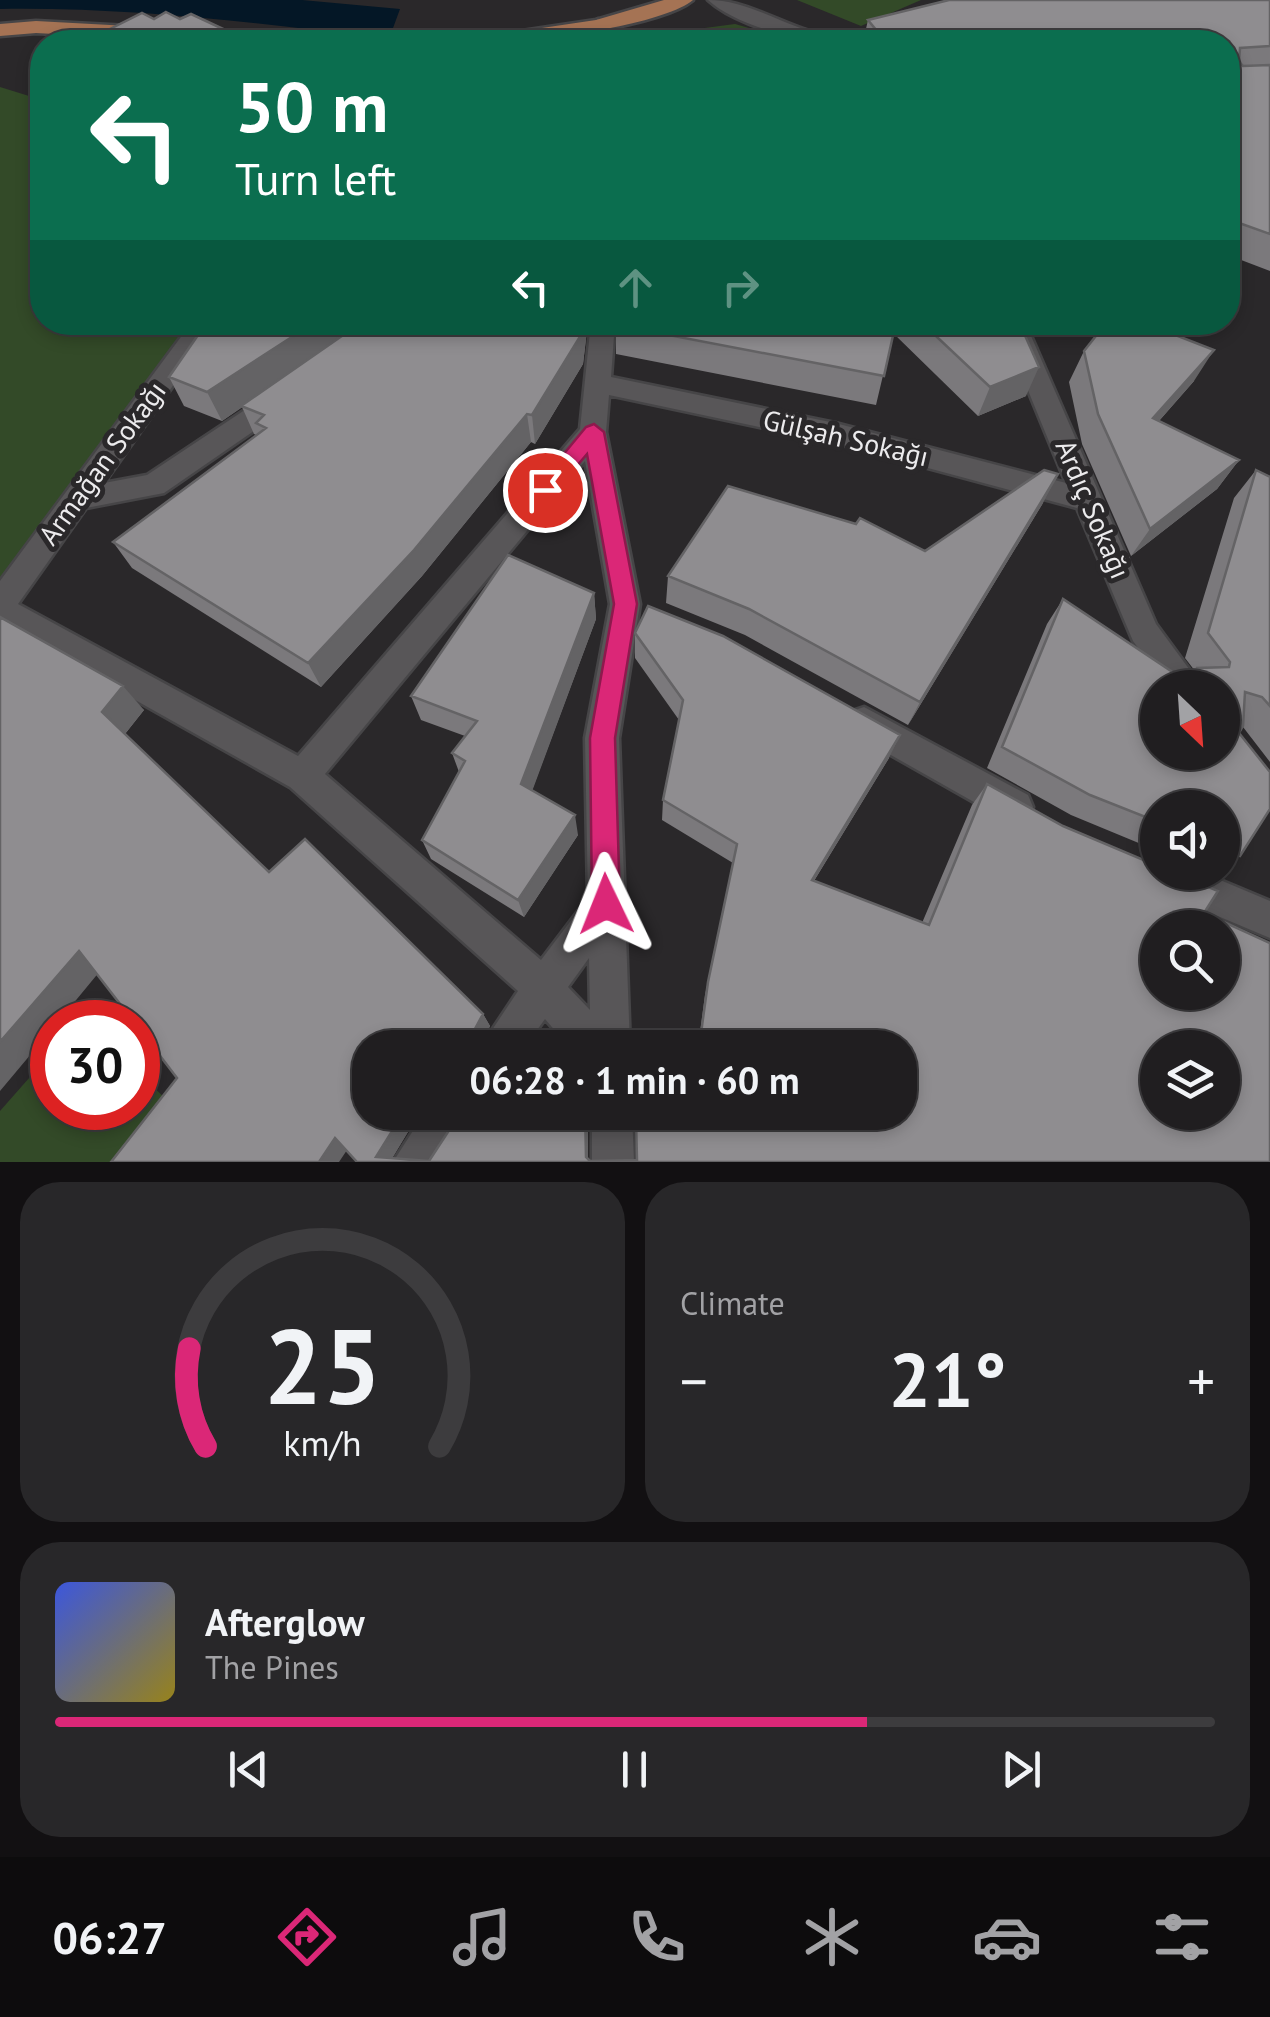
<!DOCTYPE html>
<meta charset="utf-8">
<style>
body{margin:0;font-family:"PT Sans",sans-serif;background:#282729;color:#f1f3f6;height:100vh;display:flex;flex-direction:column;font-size:38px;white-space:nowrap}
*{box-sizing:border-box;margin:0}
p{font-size:32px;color:#a2a2a5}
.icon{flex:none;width:55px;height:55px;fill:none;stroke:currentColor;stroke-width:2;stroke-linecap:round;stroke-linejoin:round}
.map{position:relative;height:1162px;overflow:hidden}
.sheet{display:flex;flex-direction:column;gap:20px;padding:20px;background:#121012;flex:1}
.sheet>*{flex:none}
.guide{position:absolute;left:30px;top:30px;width:1210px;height:305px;border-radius:40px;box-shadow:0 5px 15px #0003,0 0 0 2px #3d3c3e;background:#0b6e4f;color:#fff;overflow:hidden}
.needle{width:65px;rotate:155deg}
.buttons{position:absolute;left:1140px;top:670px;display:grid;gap:20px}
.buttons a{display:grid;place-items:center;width:100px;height:100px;border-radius:50%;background:#201e20;box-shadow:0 5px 15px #0003,0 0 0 2px #3d3c3e;font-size:50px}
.speed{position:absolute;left:30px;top:1000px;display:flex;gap:20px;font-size:50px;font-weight:700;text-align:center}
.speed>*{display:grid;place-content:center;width:130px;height:130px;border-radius:50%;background:#201e20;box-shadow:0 5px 15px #0003,0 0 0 2px #3d3c3e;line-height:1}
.speed .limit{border:15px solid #d22;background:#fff;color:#111}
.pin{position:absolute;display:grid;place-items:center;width:85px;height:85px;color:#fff;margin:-42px;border:5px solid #fff;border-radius:50%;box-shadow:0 2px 10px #0007}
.me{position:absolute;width:110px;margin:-55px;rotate:358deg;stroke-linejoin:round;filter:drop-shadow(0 0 8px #0008)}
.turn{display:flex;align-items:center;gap:35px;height:210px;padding:0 40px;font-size:45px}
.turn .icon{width:130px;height:130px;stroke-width:2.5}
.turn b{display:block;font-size:70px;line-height:85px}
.lanes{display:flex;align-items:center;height:95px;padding:0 40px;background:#0003;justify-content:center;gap:50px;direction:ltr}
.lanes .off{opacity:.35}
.big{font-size:75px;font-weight:700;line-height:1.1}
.sheet .tile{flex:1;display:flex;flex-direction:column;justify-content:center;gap:15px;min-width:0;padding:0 35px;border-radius:40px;background:#282729}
.sheet .dial{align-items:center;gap:0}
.dial svg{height:260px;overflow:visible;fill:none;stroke:#3d3c3e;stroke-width:7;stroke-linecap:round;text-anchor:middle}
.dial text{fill:#f1f3f6;stroke:none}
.song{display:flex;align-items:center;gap:30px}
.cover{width:120px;height:120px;border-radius:15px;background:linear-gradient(135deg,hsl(230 70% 55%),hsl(50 70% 35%))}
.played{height:10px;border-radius:5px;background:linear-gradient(90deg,#db2777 70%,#3d3c3e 70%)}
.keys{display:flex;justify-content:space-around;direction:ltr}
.heat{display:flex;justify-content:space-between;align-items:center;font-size:55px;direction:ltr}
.sheet .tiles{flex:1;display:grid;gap:20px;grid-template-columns:1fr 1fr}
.tile:last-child{grid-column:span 2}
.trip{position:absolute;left:352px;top:1030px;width:565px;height:100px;border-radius:40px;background:#201e20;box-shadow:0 5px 15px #0003,0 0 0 2px #3d3c3e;font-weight:700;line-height:100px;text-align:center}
.menu{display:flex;height:160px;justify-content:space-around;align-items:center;background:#0d0c0d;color:#a2a2a5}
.menu .icon{width:70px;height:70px}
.menu .active{color:#db2777}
.menu b{font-size:45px;color:#f1f3f6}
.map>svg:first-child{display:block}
</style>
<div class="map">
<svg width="1270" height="1162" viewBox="0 0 1270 1162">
<rect width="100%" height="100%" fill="#2a282a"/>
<path fill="#334a28" d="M 797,0 L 921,0 L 861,26 Z
M 735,24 L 799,42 L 643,42 L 644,36 Z
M 0,87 L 42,100 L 42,322 L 196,323 L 0,587 Z
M 52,1052 L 52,1108 L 138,1108 L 138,1072 L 172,1105 L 125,1162 L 0,1162 L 0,1111 Z"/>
<path fill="#041726" d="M 0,0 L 302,0 L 400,9 L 389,39 C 259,23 131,7 0,9 Z"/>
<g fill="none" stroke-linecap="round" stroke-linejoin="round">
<g stroke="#464547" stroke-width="5">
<path id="minor" d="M 708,0 C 754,0 792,33 838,37 C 857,38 882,25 900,20 L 909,26 C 867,62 746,35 708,0 Z
M 598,19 L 607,25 L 610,42 L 591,42 L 589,25 Z
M 192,322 L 218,322 L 104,483 L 147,475 L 272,392 L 290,392 L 294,399 L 290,406 L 164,493 L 86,508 L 18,604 L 298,756 L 580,429 L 591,322 L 615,322 L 611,377 L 835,423 L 1066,483 L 1000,322 L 1025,322 L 1156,624 L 1203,688 L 1168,688 L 1133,641 L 1077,508 L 835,443 L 609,395 L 606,432 L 640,604 L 619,738 L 630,1048 L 570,1048 L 545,1019 L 524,1048 L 480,1048 L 518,991 L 290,787 L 0,624 L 0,581 ZM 585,461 L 610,604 L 585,738 L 588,898 L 541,960 L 325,774 ZM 589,958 L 590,1010 L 568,987 Z
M 864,707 L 1028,795 L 1033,807 L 1028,819 L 1016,824 L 1004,819 L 852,733 L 848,722 L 852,711 Z
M 1161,872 L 1201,872 L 1270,901 L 1270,938 L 1163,893 L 1158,880 Z
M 425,1112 L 471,1112 L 440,1162 L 393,1162 Z
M 592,1112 L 632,1112 L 634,1162 L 592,1162 Z"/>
</g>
<g stroke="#464547" stroke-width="5">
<path id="major" d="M 664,0 L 693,0 C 662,26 521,45 478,42 L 488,36 L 596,20 Z
M 36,21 L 147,27 L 156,33 L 147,39 L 36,33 L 0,36 L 0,24 Z"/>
</g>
<use href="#minor" fill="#585658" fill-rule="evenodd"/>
<use href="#major" fill="#a57354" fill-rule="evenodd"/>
</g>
<path fill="#7b797c" d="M 1270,0 L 1270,271 L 1228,255 L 1228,42 L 863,42 L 868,20 Z
M 207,322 L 588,322 L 583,364 L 535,444 L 531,442 L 422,576 L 321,687 L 132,568 L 113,542 L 256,435 L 254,434 L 242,407 L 222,421 L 184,406 L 169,377 Z
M 616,322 L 1019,322 L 1026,396 L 978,416 L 893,333 L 876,405 L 616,354 Z
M 1084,351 L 1194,381 L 1159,421 L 1239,460 L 1217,489 L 1131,556 L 1082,444 L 1069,382 Z
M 1256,470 L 1270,477 L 1270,762 L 1243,727 L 1239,733 L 1240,856 L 1222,867 L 1222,808 L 1158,808 L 1158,851 L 1071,815 L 987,768 L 1047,624 L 1063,599 L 1186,681 L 1195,671 L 1185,658 L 1234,498 Z
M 1043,503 L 908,725 L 745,635 L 666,603 L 668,576 L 925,551 Z
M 594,593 L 596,619 L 532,790 L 578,835 L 524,917 L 431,859 L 422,840 L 459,772 L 452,753 L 465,736 L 421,720 L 411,696 Z
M 0,617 L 144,710 L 125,734 L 269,872 L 483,1014 L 490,1026 L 483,1040 L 370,1112 L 420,1112 L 392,1158 L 429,1161 L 588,1121 L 588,1159 L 590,1161 L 637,1160 L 687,1123 L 689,1112 L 900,1112 L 900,1048 L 698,1048 L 705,995 L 733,863 L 662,820 L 663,800 L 679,720 L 635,658 L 635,633 L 889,758 L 814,881 L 922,923 L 972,805 L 987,784 L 1063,826 L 1204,913 L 1270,1162 L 357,1162 L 347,1150 L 177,1078 Z"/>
<path fill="#646365" d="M 315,322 L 369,322 L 222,421 L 207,392 Z
M 583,322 L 588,322 L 583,364 L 535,444 L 532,415 Z
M 1214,350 L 1194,381 L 1135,448 L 1153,418 Z
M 1039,367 L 1026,396 L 978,416 L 990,387 Z
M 527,414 L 531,442 L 422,576 L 321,687 L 308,663 Z
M 1239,460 L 1217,489 L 1131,556 L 1150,529 Z
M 1058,474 L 1043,503 L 908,725 L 920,702 Z
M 594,593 L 596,619 L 527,805 L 521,784 Z
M 123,686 L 144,710 L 124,735 L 102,712 Z
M 900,735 L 889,758 L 804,897 L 812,880 Z
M 575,815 L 578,835 L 524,917 L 518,900 Z
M 79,951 L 105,965 L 58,1022 L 52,1022 L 52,1029 L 0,1091 L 0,1042 Z
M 483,1014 L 490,1026 L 479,1048 L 469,1040 Z
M 404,1112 L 420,1112 L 390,1162 L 376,1157 Z
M 585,1112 L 588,1121 L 588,1162 L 586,1157 Z
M 335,1138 L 351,1144 L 339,1162 L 319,1162 Z"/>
<path fill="#8f8d90" stroke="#646365" stroke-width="2.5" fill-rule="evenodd" d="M 949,0 L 1270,0 L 1270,46 L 1240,48 L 1239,62 L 1243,66 L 1270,65 L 1270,234 L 1228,219 L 1228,42 L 886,42 L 868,20 Z
M 166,12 L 180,19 L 191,14 L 251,42 L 84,42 L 142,13 L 154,19 Z
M 207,322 L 315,322 L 207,392 L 169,377 Z
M 362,322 L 583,322 L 581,335 L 532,415 L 527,414 L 414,550 L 308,663 L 113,542 L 266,428 L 256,423 L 264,415 L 241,406 Z
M 616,322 L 896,322 L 884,376 L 616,325 Z
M 921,322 L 1019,322 L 1039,367 L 990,387 Z
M 1107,322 L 1142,322 L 1214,350 L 1153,418 L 1239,460 L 1150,529 L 1098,414 L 1084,351 Z
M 1044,470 L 1058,474 L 920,702 L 749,609 L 668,576 L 728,486 L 856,524 L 860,518 L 925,551 Z
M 1256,470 L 1270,477 L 1270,706 L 1262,697 L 1245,692 L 1243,726 L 1239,733 L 1270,772 L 1270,809 L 1240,856 L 1222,850 L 1222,808 L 1158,808 L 1158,822 L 1090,795 L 1002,747 L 1063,599 L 1192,685 L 1197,668 L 1229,667 L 1230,662 L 1208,633 ZM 1158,688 L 1222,688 L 1222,752 L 1158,752 Z
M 508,555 L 594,593 L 521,784 L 575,815 L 518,900 L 422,840 L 465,761 L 452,753 L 477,721 L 411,696 Z
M 648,606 L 723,636 L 900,735 L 812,880 L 929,925 L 987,784 L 1063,826 L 1158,866 L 1158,872 L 1173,872 L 1218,891 L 1204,913 L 1270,943 L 1270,1162 L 357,1162 L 335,1138 L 319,1162 L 111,1162 L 177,1078 L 138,1027 L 138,1022 L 134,1022 L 79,951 L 0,1042 L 0,617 L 123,686 L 102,712 L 269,872 L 305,839 L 483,1014 L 469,1040 L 510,1041 L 517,1048 L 370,1048 L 370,1112 L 404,1112 L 376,1157 L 429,1161 L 461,1112 L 585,1112 L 586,1157 L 590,1161 L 637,1160 L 636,1118 L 689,1123 L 690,1112 L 900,1112 L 900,1048 L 699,1048 L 708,982 L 737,844 L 663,800 L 683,700 L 635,633 ZM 1158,928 L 1222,928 L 1222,992 L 1158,992 ZM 1158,1048 L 1222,1048 L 1222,1112 L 1158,1112 Z
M 558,1034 L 569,1041 L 570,1048 L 548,1048 Z"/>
<path fill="#db2777" stroke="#8e194d" stroke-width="2.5" d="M 594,424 L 604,432 L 637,604 L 615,738 L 620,904 L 616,914 L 606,918 L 596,914 L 592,904 L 590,738 L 614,604 L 587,454 L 552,495 L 545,498 L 534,490 L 586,427 Z"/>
<g text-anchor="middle" stroke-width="10" stroke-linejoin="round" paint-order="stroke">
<g font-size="28" fill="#ecebed" stroke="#2a282a">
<text transform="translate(846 438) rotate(13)" y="10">Gülşah Sokağı</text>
<text transform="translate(102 463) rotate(-54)" y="10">Armağan Sokağı</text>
<text transform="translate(1093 509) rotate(67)" y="10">Ardıç Sokağı</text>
</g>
</g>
</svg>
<div class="buttons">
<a><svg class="needle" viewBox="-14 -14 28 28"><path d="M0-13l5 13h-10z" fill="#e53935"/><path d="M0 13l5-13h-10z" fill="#a2a2a5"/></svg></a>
<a><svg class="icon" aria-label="sound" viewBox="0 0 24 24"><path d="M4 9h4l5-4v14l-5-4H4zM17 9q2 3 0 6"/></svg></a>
<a><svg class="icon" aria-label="search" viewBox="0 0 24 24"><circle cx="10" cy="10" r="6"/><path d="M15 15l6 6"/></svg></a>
<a><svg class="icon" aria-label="layers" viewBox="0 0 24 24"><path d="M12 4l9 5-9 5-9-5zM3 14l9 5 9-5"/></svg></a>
</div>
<div class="speed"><div class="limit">30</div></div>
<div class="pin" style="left:545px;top:490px;background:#d93025"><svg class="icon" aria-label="arrive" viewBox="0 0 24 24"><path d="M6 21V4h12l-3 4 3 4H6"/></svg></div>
<svg class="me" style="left:606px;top:904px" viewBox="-20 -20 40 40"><path d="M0-17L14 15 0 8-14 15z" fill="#db2777" stroke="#fff" stroke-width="4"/></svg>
<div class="trip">06:28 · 1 min · 60 m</div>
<div class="guide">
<div class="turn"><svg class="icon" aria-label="left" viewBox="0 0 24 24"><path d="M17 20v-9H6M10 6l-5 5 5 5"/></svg><div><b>50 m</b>Turn left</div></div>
<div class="lanes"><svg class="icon" aria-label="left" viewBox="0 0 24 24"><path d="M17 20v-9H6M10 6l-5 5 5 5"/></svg><svg class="icon off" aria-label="ahead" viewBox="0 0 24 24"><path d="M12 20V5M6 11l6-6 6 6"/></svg><svg class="icon off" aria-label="right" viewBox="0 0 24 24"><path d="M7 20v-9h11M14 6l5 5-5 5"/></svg></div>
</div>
</div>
<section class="sheet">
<div class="tiles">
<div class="tile dial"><svg viewBox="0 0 100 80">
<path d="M14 69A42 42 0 1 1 86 69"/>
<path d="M14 69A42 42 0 0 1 9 39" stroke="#db2777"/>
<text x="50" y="56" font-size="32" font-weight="700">25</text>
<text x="50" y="72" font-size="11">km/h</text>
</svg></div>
<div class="tile"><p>Climate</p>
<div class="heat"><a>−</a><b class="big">21°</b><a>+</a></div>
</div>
<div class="tile">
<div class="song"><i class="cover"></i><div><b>Afterglow</b><p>The Pines</p></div></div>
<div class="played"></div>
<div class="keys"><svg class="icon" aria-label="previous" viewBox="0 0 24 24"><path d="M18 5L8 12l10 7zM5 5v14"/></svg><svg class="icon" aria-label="pause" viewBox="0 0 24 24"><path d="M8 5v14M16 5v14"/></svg><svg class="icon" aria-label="next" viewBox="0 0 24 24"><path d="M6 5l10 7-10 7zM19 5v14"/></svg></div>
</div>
</div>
</section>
<nav class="menu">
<b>06:27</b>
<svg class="icon active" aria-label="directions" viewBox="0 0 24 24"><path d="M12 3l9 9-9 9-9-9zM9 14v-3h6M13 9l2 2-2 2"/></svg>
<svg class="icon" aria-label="music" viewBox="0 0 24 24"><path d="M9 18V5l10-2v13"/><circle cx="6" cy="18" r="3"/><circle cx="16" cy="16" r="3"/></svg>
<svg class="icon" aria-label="phone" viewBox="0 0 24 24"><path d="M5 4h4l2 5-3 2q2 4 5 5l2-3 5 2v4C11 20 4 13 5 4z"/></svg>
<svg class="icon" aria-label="climate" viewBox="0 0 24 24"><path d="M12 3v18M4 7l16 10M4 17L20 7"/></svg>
<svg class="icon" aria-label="car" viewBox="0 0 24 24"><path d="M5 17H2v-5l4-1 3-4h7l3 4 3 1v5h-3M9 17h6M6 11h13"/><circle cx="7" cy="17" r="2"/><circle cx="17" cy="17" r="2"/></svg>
<svg class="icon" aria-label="filters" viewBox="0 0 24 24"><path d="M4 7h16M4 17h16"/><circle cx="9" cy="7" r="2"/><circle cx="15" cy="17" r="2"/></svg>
</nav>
